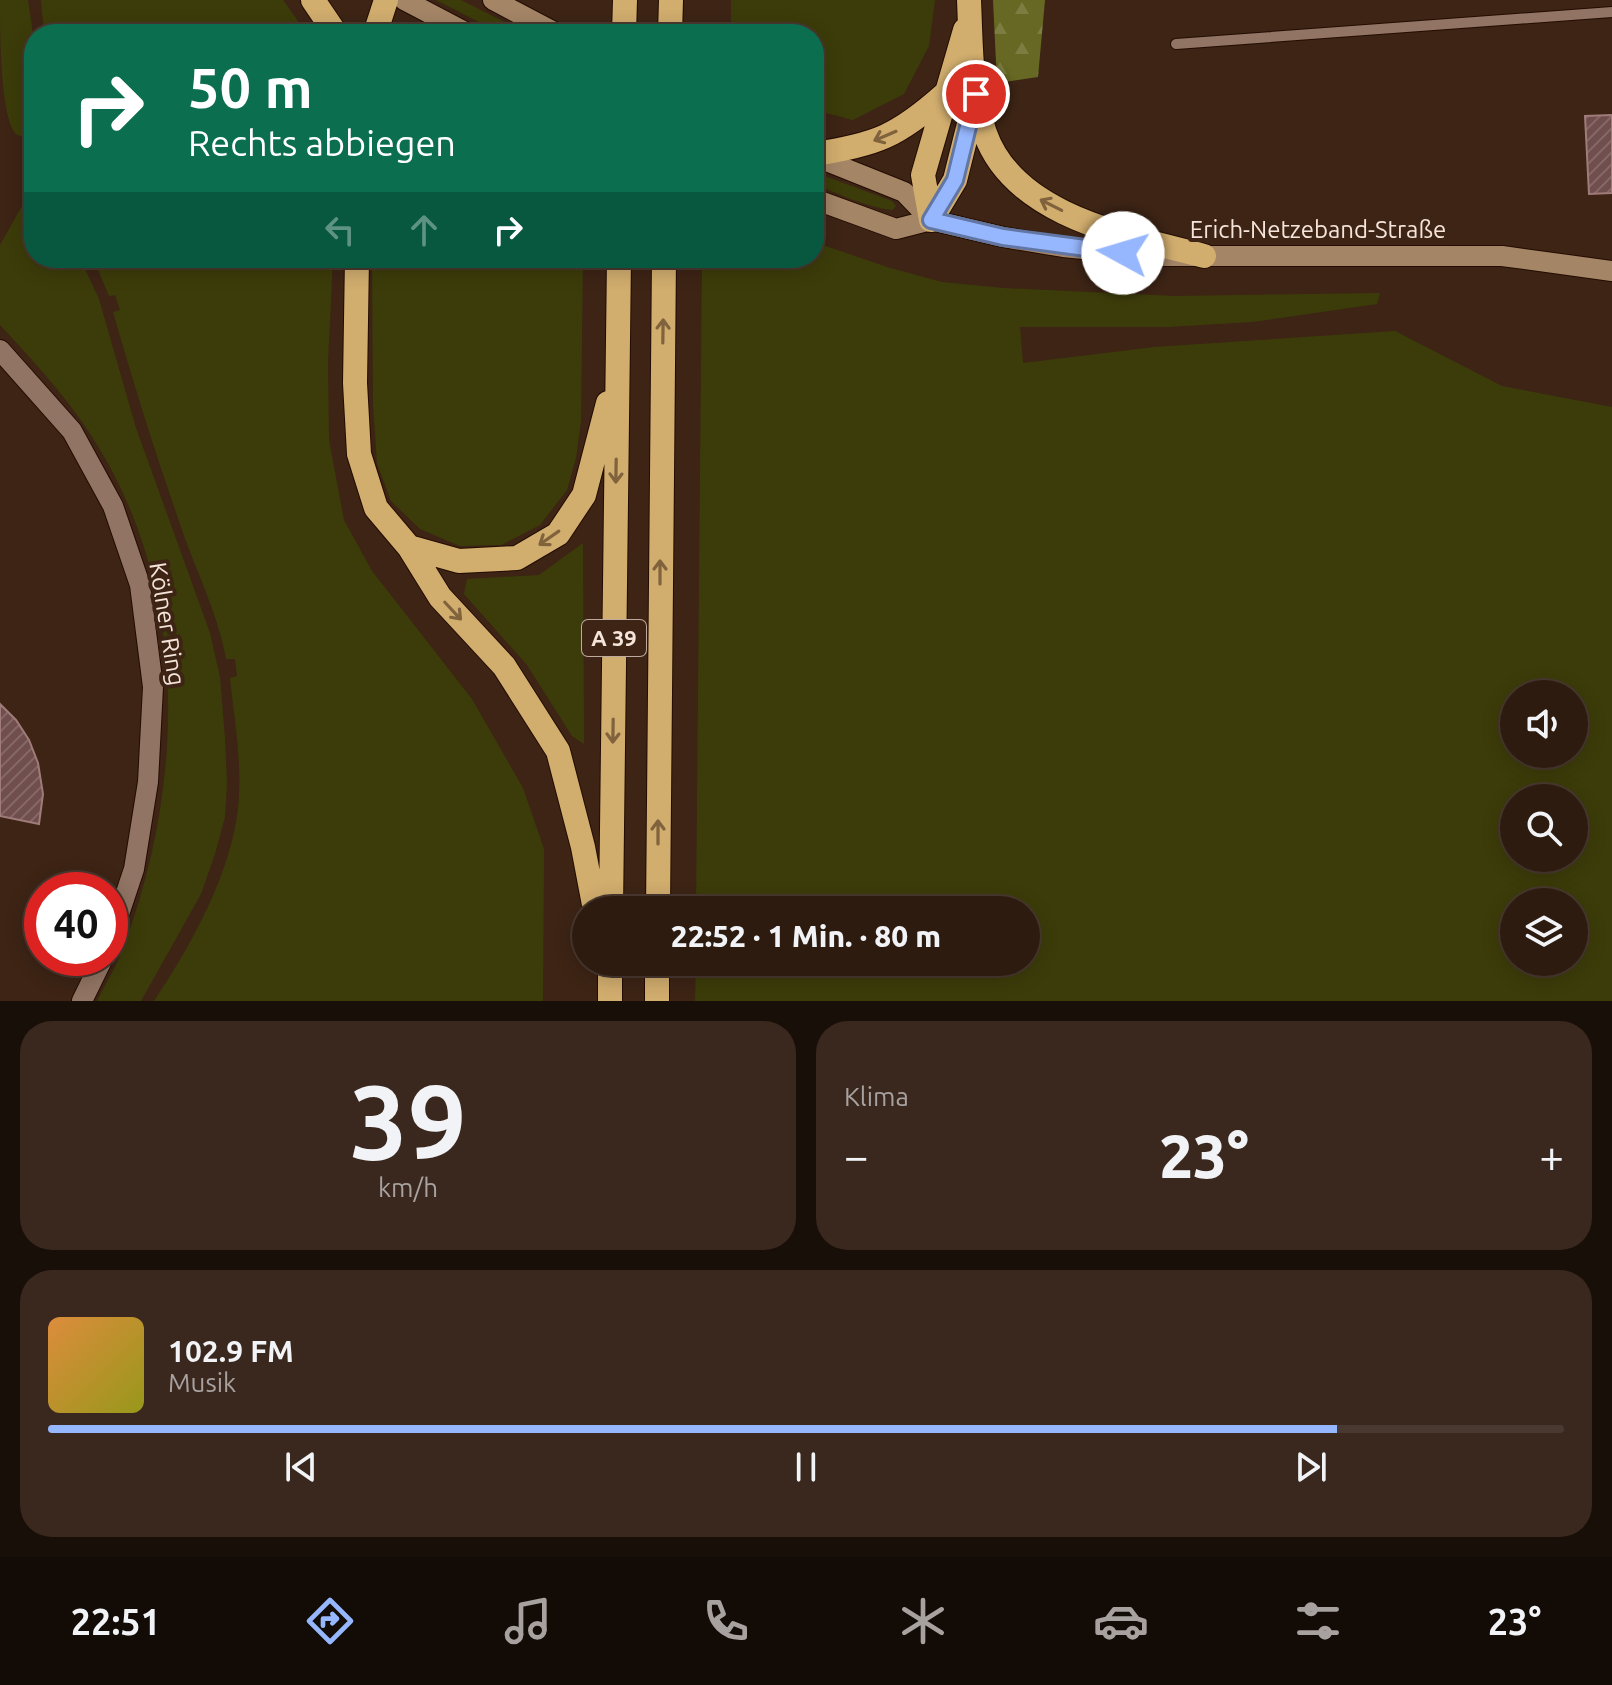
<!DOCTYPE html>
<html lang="de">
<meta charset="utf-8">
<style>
body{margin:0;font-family:Ubuntu,sans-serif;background:#3a281e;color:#f1f3f6;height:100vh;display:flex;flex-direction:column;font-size:30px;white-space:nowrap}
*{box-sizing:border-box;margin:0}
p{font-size:26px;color:#a7a19f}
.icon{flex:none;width:44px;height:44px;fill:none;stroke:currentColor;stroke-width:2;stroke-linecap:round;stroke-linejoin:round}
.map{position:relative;height:1001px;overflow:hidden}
.sheet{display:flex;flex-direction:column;gap:20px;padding:20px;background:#190f09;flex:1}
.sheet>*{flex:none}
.hud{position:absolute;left:24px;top:24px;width:800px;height:244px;border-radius:32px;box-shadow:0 4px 20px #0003,0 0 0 2px #493930;background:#0b6e4f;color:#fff;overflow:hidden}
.tools{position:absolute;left:1500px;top:680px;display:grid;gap:16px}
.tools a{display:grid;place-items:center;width:88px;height:88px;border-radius:50%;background:#2e1b10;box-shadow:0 4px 20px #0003,0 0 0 2px #493930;font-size:40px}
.speed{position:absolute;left:24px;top:872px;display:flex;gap:16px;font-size:40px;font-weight:700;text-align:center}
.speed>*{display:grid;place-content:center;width:104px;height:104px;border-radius:50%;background:#2e1b10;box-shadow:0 4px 20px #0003,0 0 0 2px #493930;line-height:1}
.speed .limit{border:12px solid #d22;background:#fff;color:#111}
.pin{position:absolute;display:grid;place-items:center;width:68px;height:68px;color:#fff;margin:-34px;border:4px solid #fff;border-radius:50%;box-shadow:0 2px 8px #0007}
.me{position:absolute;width:88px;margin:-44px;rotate:276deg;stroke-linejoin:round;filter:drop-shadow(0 0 6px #0008)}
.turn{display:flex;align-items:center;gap:28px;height:168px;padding:0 32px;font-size:36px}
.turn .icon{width:104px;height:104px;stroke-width:2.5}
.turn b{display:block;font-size:56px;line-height:68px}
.lanes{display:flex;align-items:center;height:76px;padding:0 32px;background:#0003;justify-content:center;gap:40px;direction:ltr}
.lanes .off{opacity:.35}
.big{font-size:60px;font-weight:800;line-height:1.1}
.sheet .widget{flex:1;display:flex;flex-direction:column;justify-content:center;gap:12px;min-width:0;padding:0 28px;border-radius:32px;background:#3a281e}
.sheet .dial{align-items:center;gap:0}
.dial b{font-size:104px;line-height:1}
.song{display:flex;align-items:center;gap:24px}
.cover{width:96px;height:96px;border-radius:12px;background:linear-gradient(135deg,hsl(30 70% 55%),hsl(60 70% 35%))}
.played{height:8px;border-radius:4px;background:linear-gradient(90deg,#96b6fd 85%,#493930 85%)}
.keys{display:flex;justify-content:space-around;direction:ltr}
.heat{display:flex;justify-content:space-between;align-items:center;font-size:44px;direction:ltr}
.sheet .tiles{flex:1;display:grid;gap:20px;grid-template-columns:1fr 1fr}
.widget:last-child{grid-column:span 2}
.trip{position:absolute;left:572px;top:896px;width:468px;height:80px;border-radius:40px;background:#2e1b10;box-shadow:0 4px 20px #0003,0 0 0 2px #493930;font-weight:800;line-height:80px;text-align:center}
.dock{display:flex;height:128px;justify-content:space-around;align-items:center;background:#120b06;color:#a7a19f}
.dock .icon{width:56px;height:56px}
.dock .current{color:#96b6fd}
.dock b{font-size:36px;color:#f1f3f6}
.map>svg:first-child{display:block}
</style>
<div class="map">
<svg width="1612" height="1001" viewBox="0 0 1612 1001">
<defs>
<pattern id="forest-firs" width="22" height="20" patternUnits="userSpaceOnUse" patternTransform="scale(2)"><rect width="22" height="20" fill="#676823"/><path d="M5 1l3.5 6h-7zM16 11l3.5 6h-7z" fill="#7d7d42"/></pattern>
<pattern id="building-hatch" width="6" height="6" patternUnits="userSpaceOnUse" patternTransform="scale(2)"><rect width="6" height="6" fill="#704e4d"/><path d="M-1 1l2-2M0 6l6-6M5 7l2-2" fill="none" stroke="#856766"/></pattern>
</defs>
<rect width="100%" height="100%" fill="#3d2415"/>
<path fill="#3c3c0a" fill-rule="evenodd" d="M 0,0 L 28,0 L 34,41 L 34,135 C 28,136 22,138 16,134 C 0,117 0,29 0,0 Z
M 41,0 L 283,0 L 307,34 L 44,34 Z
M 436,0 L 461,0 L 528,34 L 502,34 Z
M 731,0 L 935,0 L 929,46 L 904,94 L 853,120 L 814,110 L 814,34 L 731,34 Z
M 814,172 L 892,201 L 896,206 L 892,210 C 865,207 839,194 814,184 Z
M 27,197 L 34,201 L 34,258 L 80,258 L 99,299 L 136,428 L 210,633 L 220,677 L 225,738 L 227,783 L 225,817 L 215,854 L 201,894 L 141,1001 L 97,1001 C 106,983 117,965 124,946 C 182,790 190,607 105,458 C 77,408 39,367 0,325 L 0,245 Z
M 814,242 L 887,267 L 942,282 L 1003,288 L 1174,296 L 1380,293 L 1377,304 L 1253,322 L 1168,327 L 1020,327 L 1023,363 L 1154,347 L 1395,331 L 1502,386 L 1612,407 L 1612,1001 L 695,1001 L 696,962 L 1026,962 L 1026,910 L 696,910 L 702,258 L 814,258 ZM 1514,694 L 1574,694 L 1574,754 L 1514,754 ZM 1514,798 L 1574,798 L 1574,858 L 1514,858 ZM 1514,902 L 1574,902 L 1574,962 L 1514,962 Z
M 93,258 L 333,258 L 328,362 L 329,440 L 344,520 L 372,571 L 472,699 L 523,788 L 544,849 L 543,1001 L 154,1001 C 192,945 237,863 239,794 C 241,755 234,716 230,678 L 237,676 L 235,659 L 226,659 C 218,614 197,573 182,530 C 157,458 134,386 113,312 L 120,310 L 115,295 L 109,296 Z
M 372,258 L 583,258 L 581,421 L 576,458 L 567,490 L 540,525 L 501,545 L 460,546 L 420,529 L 391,501 L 377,463 L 373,404 Z
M 583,543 L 584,744 L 572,736 L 527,665 L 464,594 L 467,579 L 539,575 Z"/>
<path fill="url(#forest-firs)" d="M 993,0 L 1045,0 L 1038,77 L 997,83 Z"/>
<path fill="url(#building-hatch)" stroke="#9f7b79" stroke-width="2" d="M 1612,115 L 1612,193 L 1589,194 L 1585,116 Z
M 0,704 L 16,720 L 29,740 L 38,763 L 43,794 L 39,824 L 0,816 Z"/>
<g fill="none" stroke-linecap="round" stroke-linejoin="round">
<g stroke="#230c01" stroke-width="12">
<path id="lane" d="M 1176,44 L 1612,12"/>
</g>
<g stroke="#230c01" stroke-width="22">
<path id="street" d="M 0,350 L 72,431 L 113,506 L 140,585 L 153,687 L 148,782 L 134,869 L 110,941
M 82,1001 L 103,958"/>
</g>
<g stroke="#230c01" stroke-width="22">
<path id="secondary" d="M 404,0 L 469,34
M 493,0 L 558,34
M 814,156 L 904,192 L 931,220
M 814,199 L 896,229 L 931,220 L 1003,237 L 1063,247 L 1154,256 L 1502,256 L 1612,271"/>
</g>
<g stroke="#230c01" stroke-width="26">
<path id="highway" d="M 313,0 L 336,34
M 969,0 C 971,43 970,92 985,133 C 1014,217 1129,236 1204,256
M 375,34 L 386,0
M 624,34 L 625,0
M 670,34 L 671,0
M 814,154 C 876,145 898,136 945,94
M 931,220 L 923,175 L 965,30
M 931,220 L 955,180 L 975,100
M 357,258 L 355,383 L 359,454 L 376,508 L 409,547 L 440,597 L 504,666 L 558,751 L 583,847 L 595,910
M 409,547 L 459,561 L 517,558 L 558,534 L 584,495 L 608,403
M 611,910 L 619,258
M 658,910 L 664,258
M 610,1001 L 610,962
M 657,1001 L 657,962"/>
</g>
<use href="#lane" stroke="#917463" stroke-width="10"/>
<use href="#street" stroke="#917463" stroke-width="20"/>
<use href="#secondary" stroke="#a48566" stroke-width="20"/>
<use href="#highway" stroke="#d1ad6e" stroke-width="24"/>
</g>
<defs><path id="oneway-shaft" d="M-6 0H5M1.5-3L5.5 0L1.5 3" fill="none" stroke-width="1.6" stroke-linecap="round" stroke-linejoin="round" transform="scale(2)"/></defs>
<g stroke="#80623d">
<use href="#oneway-shaft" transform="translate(885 136) rotate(157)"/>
<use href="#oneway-shaft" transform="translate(1051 205) rotate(-153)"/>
<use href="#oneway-shaft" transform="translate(663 331) rotate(-89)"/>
<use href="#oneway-shaft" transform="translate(616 471) rotate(91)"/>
<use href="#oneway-shaft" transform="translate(549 538) rotate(145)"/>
<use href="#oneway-shaft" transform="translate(660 572) rotate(-90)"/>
<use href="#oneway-shaft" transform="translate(453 611) rotate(47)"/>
<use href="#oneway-shaft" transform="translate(613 731) rotate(91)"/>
<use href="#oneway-shaft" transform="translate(658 832) rotate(-90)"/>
</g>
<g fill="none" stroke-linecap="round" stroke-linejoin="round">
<g stroke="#6276a4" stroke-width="20">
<path id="route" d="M 976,94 L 955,180 L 931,220 L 1003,237 L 1123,253"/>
</g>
<use href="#route" stroke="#96b6fd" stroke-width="14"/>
</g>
<g text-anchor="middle" stroke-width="8" stroke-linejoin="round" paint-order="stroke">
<rect fill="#3d2415" stroke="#beaa9f" stroke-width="2" x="582" y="620" width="64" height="36" rx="6"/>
<g font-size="22" font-weight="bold" fill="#f5e4da">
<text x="614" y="646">A 39</text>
</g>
<g font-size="24" fill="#f5e4da" stroke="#3d2415">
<text x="1318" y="238">Erich-Netzeband-Straße</text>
<text transform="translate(167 624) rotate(81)" y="8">Kölner Ring</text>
</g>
</g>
</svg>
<div class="tools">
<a><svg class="icon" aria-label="sound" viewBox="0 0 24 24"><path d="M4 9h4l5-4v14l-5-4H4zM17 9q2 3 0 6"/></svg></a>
<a><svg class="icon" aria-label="search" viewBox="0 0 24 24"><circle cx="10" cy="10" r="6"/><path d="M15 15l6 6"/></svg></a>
<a><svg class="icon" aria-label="layers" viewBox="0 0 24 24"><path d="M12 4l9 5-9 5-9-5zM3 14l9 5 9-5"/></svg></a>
</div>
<div class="speed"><div class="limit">40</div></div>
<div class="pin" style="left:976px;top:94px;background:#d93025"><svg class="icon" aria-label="arrive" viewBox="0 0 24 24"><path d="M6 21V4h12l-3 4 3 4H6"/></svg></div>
<svg class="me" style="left:1123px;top:253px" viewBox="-20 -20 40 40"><circle r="19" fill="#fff"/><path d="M0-13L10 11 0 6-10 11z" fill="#96b6fd"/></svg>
<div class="trip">22:52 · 1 Min. · 80 m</div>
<div class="hud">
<div class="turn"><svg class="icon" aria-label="right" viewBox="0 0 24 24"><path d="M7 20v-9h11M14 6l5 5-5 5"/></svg><div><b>50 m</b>Rechts abbiegen</div></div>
<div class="lanes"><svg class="icon off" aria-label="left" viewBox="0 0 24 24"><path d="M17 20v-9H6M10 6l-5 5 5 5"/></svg><svg class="icon off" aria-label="ahead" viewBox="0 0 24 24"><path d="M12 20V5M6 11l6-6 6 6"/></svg><svg class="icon" aria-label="right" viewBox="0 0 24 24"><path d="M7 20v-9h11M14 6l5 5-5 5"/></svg></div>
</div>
</div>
<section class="sheet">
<div class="tiles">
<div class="widget dial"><b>39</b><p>km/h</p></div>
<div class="widget"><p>Klima</p>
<div class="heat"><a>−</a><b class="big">23°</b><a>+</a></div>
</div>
<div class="widget">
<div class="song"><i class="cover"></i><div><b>102.9 FM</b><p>Musik</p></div></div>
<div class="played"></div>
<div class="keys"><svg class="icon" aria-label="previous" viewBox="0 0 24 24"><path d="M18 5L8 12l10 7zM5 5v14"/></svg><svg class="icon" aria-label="pause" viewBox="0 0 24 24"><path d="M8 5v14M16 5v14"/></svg><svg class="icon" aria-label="next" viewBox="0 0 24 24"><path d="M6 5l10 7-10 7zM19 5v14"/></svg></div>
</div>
</div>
</section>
<nav class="dock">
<b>22:51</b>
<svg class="icon current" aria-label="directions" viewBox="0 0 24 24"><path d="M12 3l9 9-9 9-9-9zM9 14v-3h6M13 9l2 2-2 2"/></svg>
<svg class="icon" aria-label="music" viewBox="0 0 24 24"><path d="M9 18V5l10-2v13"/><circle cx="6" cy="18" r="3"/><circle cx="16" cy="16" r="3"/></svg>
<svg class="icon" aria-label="phone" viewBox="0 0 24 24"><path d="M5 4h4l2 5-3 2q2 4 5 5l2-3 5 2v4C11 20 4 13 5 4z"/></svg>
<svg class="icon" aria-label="climate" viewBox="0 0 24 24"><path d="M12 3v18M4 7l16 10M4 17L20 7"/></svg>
<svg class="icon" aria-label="car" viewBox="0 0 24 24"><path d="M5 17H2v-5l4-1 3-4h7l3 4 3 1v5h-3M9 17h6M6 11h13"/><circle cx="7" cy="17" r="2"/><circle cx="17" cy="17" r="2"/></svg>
<svg class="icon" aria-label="filters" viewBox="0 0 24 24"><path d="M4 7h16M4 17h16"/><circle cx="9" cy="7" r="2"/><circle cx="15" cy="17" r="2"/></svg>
<b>23°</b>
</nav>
